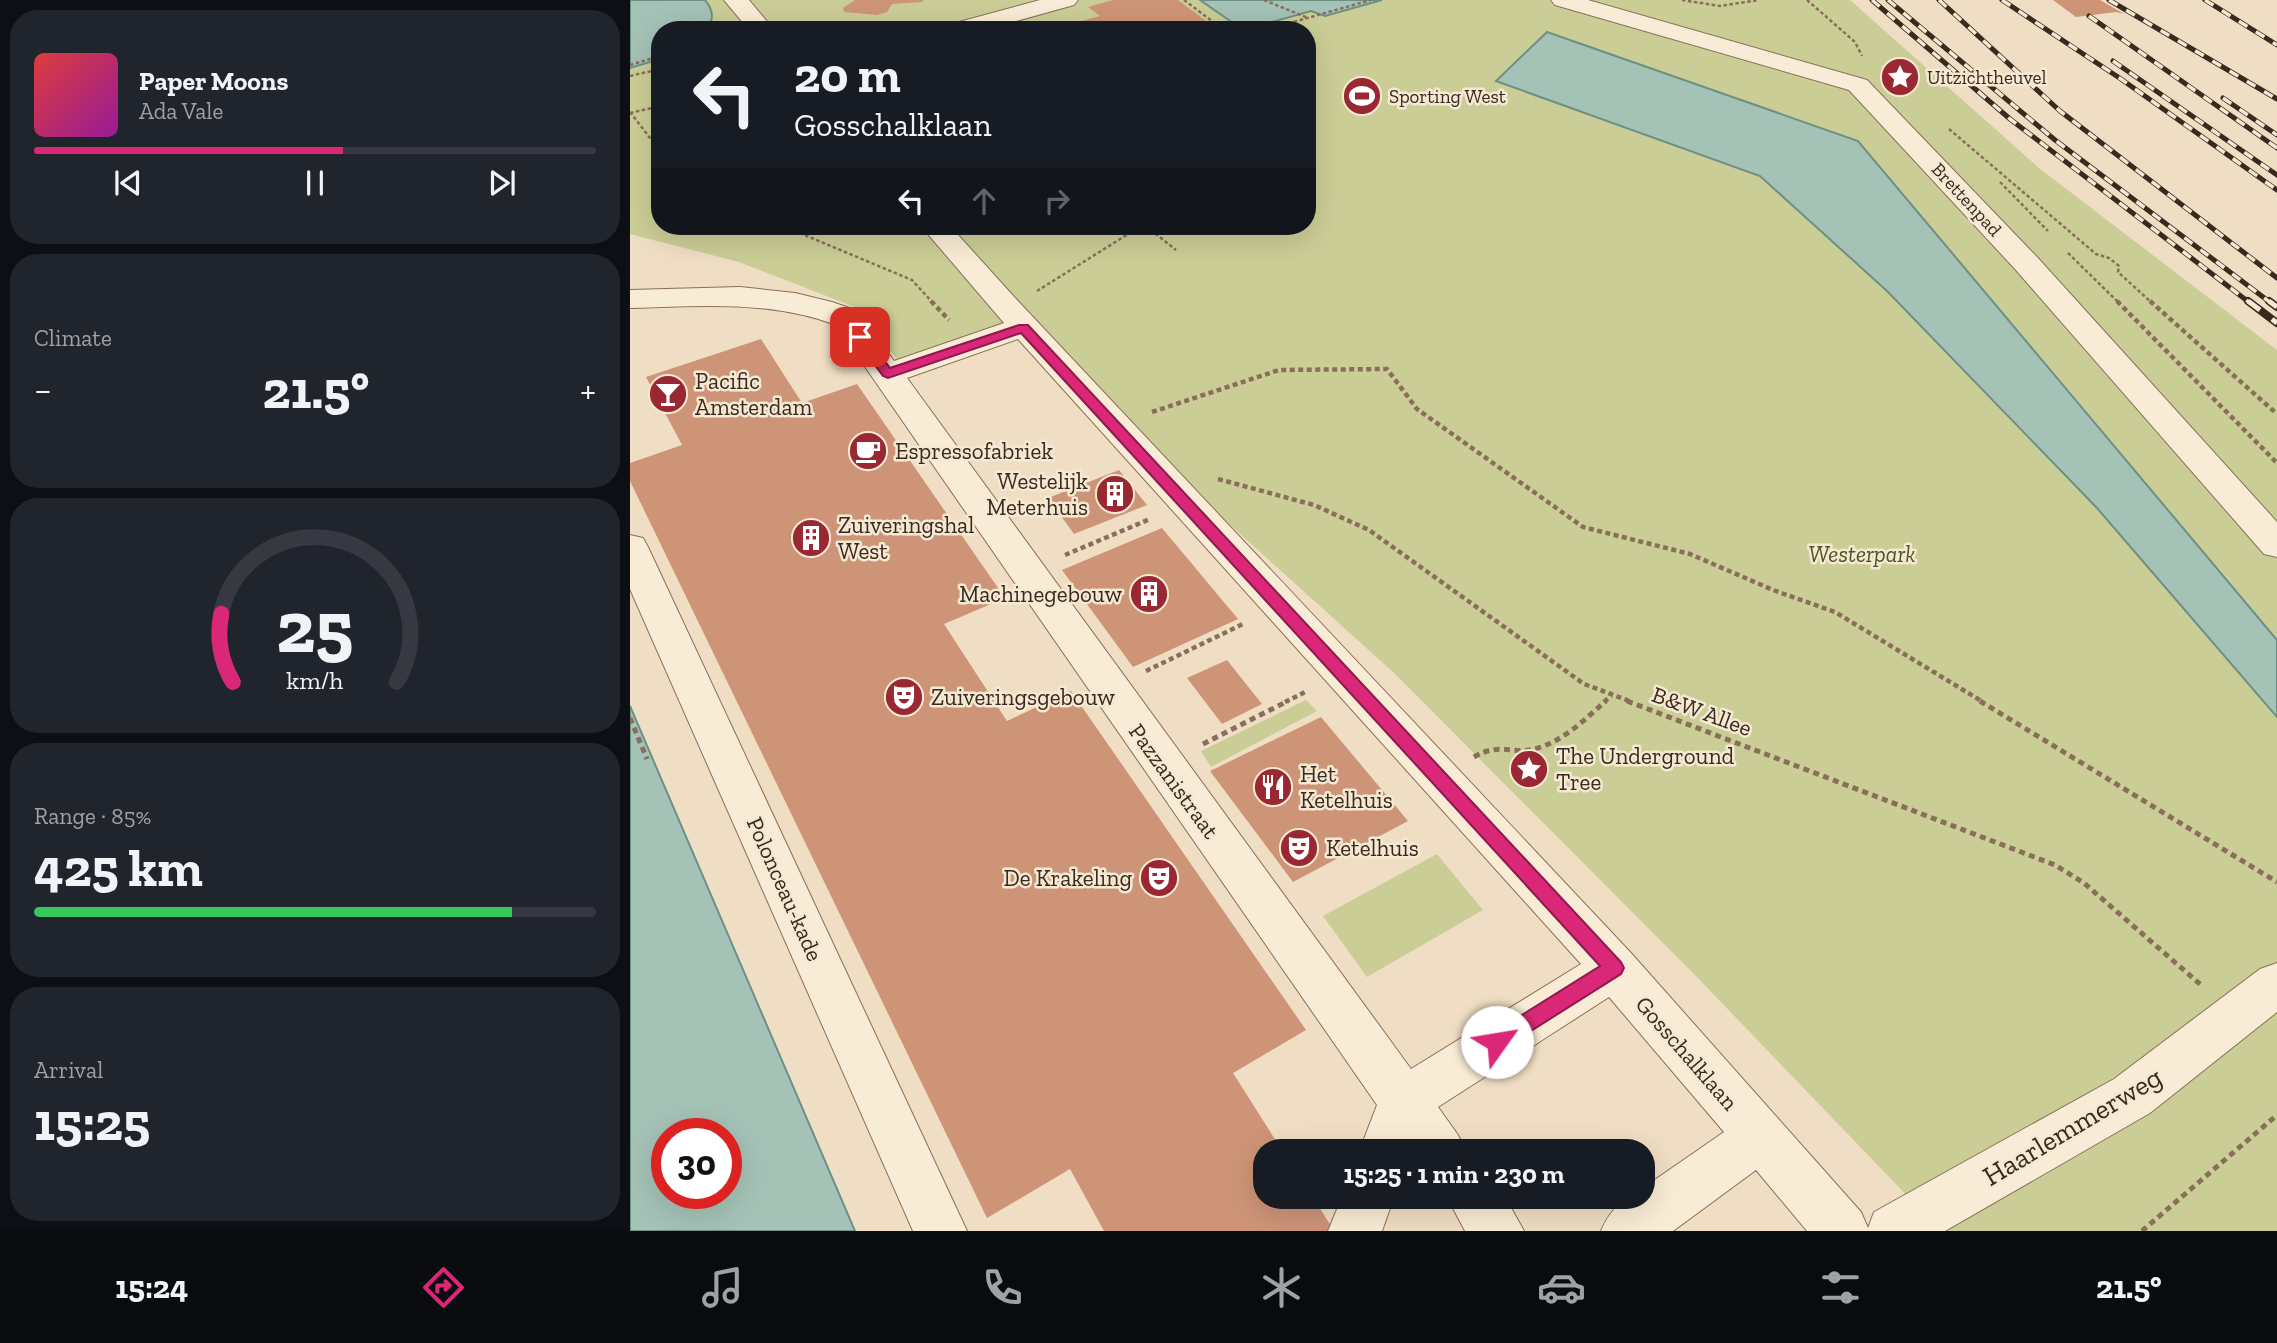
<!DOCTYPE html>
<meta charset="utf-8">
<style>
body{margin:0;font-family:"Zilla Slab",serif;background:#20242c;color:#f1f3f6;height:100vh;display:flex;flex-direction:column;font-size:26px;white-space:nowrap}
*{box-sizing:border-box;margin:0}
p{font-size:23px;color:#9ea1a6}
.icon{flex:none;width:38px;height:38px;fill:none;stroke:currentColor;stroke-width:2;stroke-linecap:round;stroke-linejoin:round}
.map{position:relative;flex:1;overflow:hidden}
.drawer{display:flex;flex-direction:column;gap:10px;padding:10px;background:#0d0f14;width:630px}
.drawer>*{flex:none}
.top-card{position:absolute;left:21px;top:21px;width:665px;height:214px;border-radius:28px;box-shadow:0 7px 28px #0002;background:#171b24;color:#f1f3f6;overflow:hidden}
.speed{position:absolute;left:21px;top:1118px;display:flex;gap:14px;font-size:35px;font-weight:700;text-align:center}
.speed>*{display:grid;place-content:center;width:91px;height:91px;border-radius:50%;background:#171b24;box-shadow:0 7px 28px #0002;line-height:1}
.speed .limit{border:10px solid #d22;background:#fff;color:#111}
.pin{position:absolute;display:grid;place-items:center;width:60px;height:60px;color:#fff;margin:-30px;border-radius:14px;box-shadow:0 4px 10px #0006}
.me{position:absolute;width:77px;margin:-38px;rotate:58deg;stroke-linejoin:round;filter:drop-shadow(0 0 5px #0008)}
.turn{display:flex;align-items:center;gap:24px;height:147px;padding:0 28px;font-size:32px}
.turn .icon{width:91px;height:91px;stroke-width:2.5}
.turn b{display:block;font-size:49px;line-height:60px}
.lanes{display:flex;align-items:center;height:66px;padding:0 28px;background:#0003;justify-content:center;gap:35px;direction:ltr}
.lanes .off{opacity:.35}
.big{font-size:52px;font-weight:800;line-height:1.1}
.drawer .widget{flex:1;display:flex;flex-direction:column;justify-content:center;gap:10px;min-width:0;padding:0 24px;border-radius:28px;background:#20242c}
.drawer .dial{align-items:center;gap:0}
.dial svg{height:182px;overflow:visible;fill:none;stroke:#363941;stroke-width:7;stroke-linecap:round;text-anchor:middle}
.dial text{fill:#f1f3f6;stroke:none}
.song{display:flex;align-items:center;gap:21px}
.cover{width:84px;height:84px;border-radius:10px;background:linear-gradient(135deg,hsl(0 70% 55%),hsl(300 70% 35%))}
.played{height:7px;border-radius:4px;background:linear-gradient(90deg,#db2777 55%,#363941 55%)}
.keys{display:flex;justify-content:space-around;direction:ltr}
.heat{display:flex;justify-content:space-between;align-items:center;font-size:38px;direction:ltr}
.charge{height:10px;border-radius:5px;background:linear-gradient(90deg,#34c759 85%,#363941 0)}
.trip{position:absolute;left:623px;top:1139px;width:402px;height:70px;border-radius:28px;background:#171b24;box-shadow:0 7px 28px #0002;font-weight:800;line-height:70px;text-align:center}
.dock{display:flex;height:112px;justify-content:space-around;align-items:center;background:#090b0e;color:#9ea1a6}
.dock .icon{width:49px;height:49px}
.dock .on{color:#db2777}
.dock b{font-size:32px;color:#f1f3f6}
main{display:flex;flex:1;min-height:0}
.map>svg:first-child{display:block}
</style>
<main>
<section class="drawer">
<div class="widget">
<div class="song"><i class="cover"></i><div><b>Paper Moons</b><p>Ada Vale</p></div></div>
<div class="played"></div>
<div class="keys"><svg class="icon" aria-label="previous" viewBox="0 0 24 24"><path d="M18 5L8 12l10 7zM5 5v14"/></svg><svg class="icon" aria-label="pause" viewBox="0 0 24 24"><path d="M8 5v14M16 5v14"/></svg><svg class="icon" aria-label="next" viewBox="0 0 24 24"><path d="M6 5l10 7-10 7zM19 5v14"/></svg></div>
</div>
<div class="widget"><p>Climate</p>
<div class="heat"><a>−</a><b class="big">21.5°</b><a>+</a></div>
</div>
<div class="widget dial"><svg viewBox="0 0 100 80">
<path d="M14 69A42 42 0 1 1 86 69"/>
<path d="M14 69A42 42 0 0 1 9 39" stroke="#db2777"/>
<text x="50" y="56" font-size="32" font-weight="700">25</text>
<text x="50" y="72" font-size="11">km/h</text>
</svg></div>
<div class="widget"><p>Range · 85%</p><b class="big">425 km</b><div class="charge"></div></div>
<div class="widget"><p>Arrival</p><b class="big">15:25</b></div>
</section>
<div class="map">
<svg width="1647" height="1231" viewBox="0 0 1647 1231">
<rect width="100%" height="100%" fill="#efdec3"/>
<path fill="#cbcd96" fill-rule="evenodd" d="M 0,0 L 1220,0 L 1409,168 L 1647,350 L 1647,1231 L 1311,1231 L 1064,974 L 764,673 L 516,449 L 400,317 L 268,361 L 230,309 L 109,262 L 0,234 ZM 30,30 L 677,30 L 677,226 L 30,226 Z
M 676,700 L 687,711 L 581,767 L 571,751 Z
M 807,854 L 853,910 L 737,977 L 693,916 Z"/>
<path fill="#a5c2b7" stroke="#6c9084" stroke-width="2" fill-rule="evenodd" d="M 0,0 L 75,0 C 83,10 85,19 76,30 L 30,30 L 30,59 L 0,68 Z
M 570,0 L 752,0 L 695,16 L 681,11 L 613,30 Z
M 917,32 L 1228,141 L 1647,640 L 1647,717 L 1467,508 L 1257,291 L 1130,176 L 866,81 Z
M 0,706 L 225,1231 L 0,1231 ZM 37,1134 L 96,1134 L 96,1194 L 37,1194 Z"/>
<path fill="#ce9478" d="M 225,0 L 293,0 L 293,2 L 262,4 L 257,12 L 247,15 L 214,12 L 213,8 Z
M 483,0 L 548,0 L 588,30 L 452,30 L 444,23 L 470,16 L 458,7 Z
M 1423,0 L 1470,0 L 1494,14 L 1486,12 L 1446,17 Z
M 406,21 L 416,30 L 365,30 L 386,23 L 389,26 Z
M 131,339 L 172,403 L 227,384 L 375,598 L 314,624 L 377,721 L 441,691 L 676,1030 L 603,1073 L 653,1152 L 635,1152 L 635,1197 L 683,1197 L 704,1231 L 474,1231 L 440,1169 L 357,1218 L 0,481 L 0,463 L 52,445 L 16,377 Z
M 489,470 L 517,505 L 444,534 L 418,498 Z
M 532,528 L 608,619 L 503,667 L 432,570 Z
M 597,660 L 632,704 L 592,724 L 557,678 Z
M 691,717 L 778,821 L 663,882 L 580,771 Z"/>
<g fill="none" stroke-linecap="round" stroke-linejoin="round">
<g stroke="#896f59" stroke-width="2">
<path id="street" d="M 94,0 L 119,0 L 144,30 L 119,30 Z
M 410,0 L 448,0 L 444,5 L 354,30 L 314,30 L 318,25 Z
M 921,0 L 958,0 L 1237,80 L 1407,257 L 1647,522 L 1647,557 L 1634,554 L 1385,269 L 1219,90 L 925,5 Z
M 291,226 L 320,226 L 386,299 L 1001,953 L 1231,1212 L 1238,1228 L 1244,1212 L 1484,1079 L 1630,969 L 1647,963 L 1647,1012 L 1520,1113 L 1315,1231 L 1177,1231 L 1126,1170 L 1043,1231 L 971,1231 C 979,1212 991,1197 1013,1197 L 1013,1188 L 1094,1132 L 979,997 L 808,1107 L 828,1135 L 836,1152 L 729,1152 L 747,1105 L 206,325 C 139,300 70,306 0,308 L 0,290 L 110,287 L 165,293 L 202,302 L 228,311 L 264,361 L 374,323 ZM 388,339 L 951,964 L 781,1069 L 277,378 Z
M 0,535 L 13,538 L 18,547 L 337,1231 L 283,1231 L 0,589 Z
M 712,1197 L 764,1197 L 752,1231 L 698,1231 Z
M 817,1197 L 875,1197 L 894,1231 L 835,1231 Z"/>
</g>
<path stroke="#896f59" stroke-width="2.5" stroke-dasharray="3.5 2.5" stroke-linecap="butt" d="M 554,0 L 594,30
M 634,0 L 678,18
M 1052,0 L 1090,6 L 1129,0
M 1177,0 L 1225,42 L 1232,56
M 635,30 L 741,0
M 0,65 L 30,56
M 0,76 L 30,69
M 0,112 L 30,151
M 0,113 L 30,106
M 1319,129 L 1466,254 L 1479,258 L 1489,266 L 1488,272 L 1522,303
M 1370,182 L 1418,231
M 153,226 L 282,280 L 303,303
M 516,226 L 546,250
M 1438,253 L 1489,303
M 407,291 L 511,226"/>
<path stroke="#896f59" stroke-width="4.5" stroke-dasharray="5 3.5" stroke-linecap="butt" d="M 301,301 L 319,320
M 1487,301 L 1647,463
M 1520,301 L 1647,414
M 522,412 L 649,370 L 757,369 L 787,409 L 953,527 L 1060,554 L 1143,590 L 1205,612 L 1353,702
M 588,479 L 684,505 L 739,530 L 954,684 L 1002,702
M 435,555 L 520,519
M 516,671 L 615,623
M 655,702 L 677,691
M 974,702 L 981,696"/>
<path stroke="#896f59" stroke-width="5" stroke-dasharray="6 4.5" stroke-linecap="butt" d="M 997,701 L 1425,865 L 1454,883 L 1571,985
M 1350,701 L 1647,882
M 0,718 L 17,759
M 573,744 L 658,701
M 844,757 C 871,741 884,756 908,748 C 935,740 956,718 976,701
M 1512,1231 L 1647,1115"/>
<use href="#street" fill="#f9ecd6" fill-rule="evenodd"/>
<g stroke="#39291e" stroke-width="5">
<path id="rail-far1" d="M 1242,0 L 1380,119 L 1620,303
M 1258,0 L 1425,140 L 1641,303
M 1309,0 L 1430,111 L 1647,278
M 1372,0 L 1491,79 L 1647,190
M 1479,0 L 1647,99
M 1575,0 L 1647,45
M 1459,16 L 1647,148
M 1483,61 L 1647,175
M 1593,98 L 1647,135"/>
</g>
<g stroke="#39291e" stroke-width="8">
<path id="rail" d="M 1618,301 L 1647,323
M 1639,301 L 1647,307"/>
</g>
<use href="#rail-far1" stroke="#f6e9d3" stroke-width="3.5" stroke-dasharray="10" stroke-linecap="butt"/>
<use href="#rail" stroke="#f6e9d3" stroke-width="5" stroke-dasharray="15" stroke-linecap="butt"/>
</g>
<path fill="#db2777" stroke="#8e194d" stroke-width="2" d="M 389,325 L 398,325 L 991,962 L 994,968 L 991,974 L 874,1048 L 867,1051 L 860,1048 L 857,1042 L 860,1035 L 970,966 L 391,333 L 258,378 L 253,376 L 224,337 L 235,334 L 260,368 Z"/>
<defs>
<g id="sight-disc" transform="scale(2.0125)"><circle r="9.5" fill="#9a2832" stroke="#f6e9d3"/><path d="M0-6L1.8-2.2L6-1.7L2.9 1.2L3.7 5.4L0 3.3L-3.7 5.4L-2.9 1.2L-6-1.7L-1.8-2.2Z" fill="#fff"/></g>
<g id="stadium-disc" transform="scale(2.0125)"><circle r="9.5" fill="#9a2832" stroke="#f6e9d3"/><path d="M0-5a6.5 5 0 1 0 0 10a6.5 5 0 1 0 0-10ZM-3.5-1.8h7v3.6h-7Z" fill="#fff"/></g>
<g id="bar-disc" transform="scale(2.0125)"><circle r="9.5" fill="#9a2832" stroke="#f6e9d3"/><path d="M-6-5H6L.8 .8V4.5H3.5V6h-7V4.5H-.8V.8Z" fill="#fff"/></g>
<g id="cafe-disc" transform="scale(2.0125)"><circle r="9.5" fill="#9a2832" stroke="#f6e9d3"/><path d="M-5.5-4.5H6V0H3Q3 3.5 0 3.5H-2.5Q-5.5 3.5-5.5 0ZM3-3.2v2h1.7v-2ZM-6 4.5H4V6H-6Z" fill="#fff"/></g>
<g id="building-disc" transform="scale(2.0125)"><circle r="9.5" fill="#9a2832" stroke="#f6e9d3"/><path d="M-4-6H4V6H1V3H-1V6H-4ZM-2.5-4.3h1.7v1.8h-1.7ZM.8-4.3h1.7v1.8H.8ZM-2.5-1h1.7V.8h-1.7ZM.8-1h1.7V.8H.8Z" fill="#fff"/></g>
<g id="theatre-disc" transform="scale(2.0125)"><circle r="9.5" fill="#9a2832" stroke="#f6e9d3"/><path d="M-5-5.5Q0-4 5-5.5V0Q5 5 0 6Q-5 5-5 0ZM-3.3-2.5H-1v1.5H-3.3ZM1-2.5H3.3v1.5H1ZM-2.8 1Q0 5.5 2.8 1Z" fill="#fff"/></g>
<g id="restaurant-disc" transform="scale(2.0125)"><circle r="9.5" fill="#9a2832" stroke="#f6e9d3"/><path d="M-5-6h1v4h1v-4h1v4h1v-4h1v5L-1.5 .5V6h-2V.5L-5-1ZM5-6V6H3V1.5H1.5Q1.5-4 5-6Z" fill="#fff"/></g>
</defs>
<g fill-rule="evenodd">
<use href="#sight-disc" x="1270" y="77"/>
<use href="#stadium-disc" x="732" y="96"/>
<use href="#bar-disc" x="38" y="394"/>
<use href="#cafe-disc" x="238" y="451"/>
<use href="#building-disc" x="485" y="494"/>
<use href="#building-disc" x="181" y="538"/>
<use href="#building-disc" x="519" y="594"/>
<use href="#theatre-disc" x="274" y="697"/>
<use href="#sight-disc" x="899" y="769"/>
<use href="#restaurant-disc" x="643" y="787"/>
<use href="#theatre-disc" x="669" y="848"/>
<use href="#theatre-disc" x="529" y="878"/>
</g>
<g text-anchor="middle" stroke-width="5" stroke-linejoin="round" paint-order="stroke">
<g font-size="19" fill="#39291e" stroke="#f6e9d3" text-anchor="start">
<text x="1297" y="84">Uitzichtheuvel</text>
<text x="759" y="103">Sporting West</text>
</g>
<g font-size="19" fill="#39291e" stroke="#f6e9d3">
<text transform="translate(1337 199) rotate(47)" y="7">Brettenpad</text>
</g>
<g font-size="23" fill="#39291e" stroke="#f6e9d3" text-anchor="start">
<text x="65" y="389">Pacific<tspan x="65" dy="26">Amsterdam</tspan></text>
<text x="265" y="459">Espressofabriek</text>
<text x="458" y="489" text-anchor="end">Westelijk<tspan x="458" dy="26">Meterhuis</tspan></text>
<text x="208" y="533">Zuiveringshal<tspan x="208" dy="26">West</tspan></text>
<text x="492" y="602" text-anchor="end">Machinegebouw</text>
<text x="301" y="705">Zuiveringsgebouw</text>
<text x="926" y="764">The Underground<tspan x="926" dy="26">Tree</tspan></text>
<text x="670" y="782">Het<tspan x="670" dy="26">Ketelhuis</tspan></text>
<text x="696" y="856">Ketelhuis</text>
<text x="502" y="886" text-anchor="end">De Krakeling</text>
</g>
<g font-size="23" font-style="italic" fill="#4d5624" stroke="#f6e9d3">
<text x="1232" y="562">Westerpark</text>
</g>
<g font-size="23" fill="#39291e" stroke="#f6e9d3">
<text transform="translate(1072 711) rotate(20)" y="8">B&amp;W Allee</text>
<text transform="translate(544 781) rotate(54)" y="8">Pazzanistraat</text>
<text transform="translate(155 889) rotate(66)" y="8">Polonceau-kade</text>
<text transform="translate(1057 1053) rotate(49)" y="8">Gosschalklaan</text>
</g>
<g font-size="28" fill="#39291e" stroke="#f6e9d3">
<text transform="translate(1442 1126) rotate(-31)" y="10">Haarlemmerweg</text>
</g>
</g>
</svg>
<div class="speed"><div class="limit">30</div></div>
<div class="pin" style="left:230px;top:337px;background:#d93025"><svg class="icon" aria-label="arrive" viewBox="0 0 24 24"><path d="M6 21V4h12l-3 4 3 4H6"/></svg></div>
<svg class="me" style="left:867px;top:1042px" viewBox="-20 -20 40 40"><circle r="19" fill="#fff"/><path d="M0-13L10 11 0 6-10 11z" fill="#db2777"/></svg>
<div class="trip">15:25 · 1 min · 230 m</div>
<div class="top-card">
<div class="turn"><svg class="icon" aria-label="left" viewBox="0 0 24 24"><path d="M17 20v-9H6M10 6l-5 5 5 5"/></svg><div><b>20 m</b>Gosschalklaan</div></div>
<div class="lanes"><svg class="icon" aria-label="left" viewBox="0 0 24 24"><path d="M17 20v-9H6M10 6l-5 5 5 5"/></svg><svg class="icon off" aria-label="ahead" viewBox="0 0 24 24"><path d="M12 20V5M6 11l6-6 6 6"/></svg><svg class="icon off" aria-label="right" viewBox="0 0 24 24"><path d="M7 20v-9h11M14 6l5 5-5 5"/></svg></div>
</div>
</div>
</main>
<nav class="dock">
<b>15:24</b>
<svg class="icon on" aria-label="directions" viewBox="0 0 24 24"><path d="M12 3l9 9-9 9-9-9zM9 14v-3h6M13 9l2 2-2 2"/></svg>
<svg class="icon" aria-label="music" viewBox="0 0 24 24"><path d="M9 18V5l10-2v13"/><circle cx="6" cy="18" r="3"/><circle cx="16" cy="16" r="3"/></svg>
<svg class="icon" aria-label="phone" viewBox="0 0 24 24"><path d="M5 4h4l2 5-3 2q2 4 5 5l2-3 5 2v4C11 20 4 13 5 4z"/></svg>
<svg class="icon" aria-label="climate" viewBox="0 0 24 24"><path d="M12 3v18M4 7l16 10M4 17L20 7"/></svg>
<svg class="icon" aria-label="car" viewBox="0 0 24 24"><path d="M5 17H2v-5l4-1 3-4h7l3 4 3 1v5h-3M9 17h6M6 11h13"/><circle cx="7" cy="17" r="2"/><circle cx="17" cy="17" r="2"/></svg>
<svg class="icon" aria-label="filters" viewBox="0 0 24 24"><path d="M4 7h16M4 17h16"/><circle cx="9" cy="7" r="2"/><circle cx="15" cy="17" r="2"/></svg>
<b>21.5°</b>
</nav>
